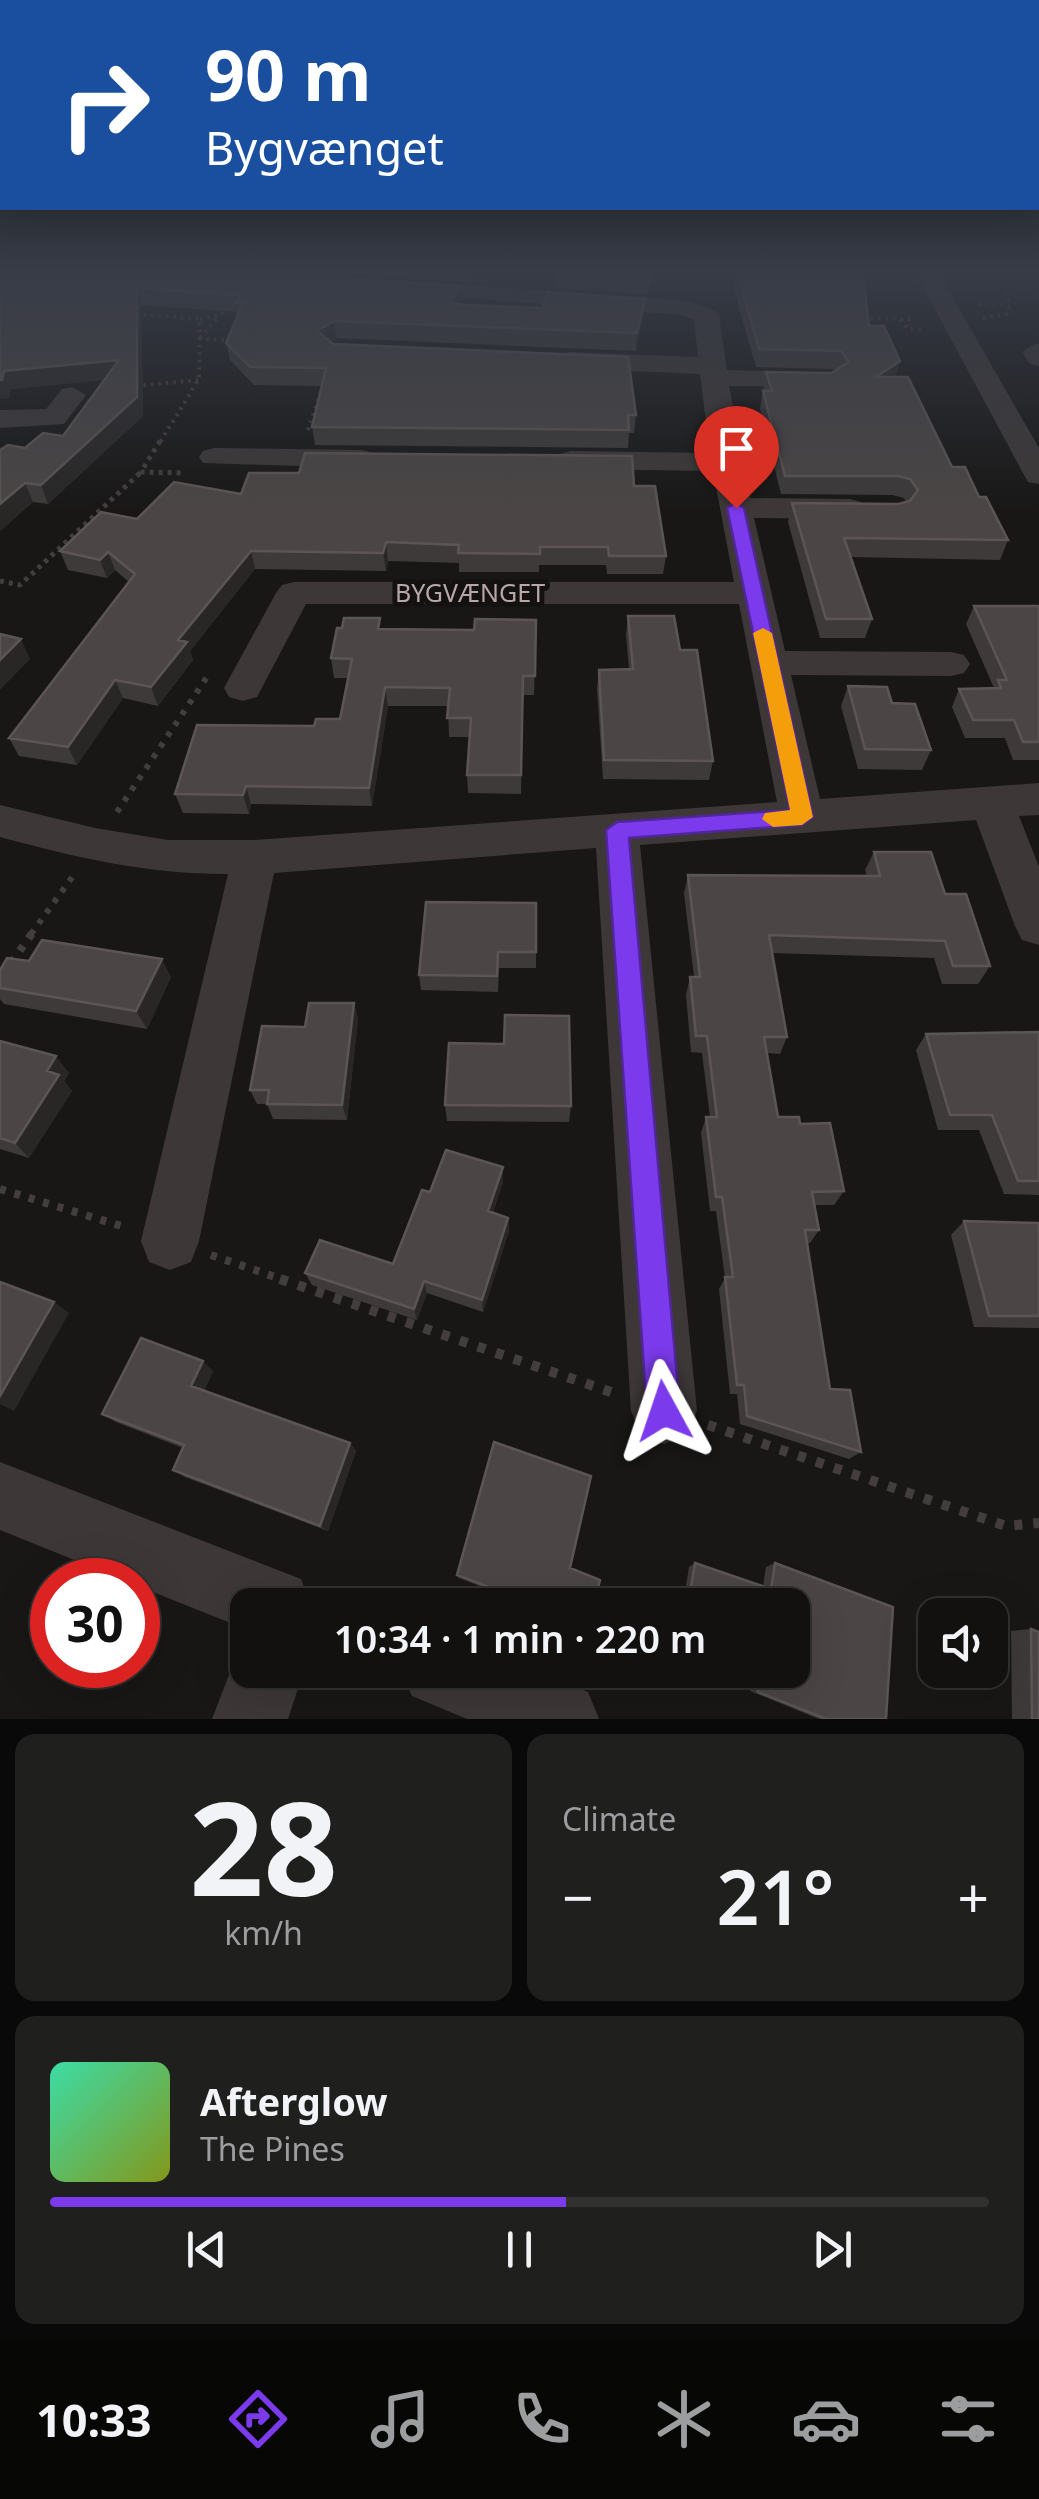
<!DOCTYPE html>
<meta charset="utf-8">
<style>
body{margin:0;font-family:"Noto Sans",sans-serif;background:#1f1f1e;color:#f1f3f6;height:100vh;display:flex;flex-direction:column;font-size:38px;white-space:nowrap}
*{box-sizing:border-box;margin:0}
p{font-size:32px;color:#9c9d9f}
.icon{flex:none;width:55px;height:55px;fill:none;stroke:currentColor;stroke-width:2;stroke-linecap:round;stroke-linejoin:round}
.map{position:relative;height:1719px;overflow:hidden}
.sheet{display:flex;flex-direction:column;gap:15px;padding:15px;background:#0a0909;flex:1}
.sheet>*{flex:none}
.banner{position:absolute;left:0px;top:0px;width:1040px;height:210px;box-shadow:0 10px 40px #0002,0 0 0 2px #313130;background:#1a4fa0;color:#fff;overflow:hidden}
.controls{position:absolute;left:918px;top:1598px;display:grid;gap:20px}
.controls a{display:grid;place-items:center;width:90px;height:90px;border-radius:20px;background:#121110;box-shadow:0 10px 40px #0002,0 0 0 2px #313130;font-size:50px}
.speed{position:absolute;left:30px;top:1558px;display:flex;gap:20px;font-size:50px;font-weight:700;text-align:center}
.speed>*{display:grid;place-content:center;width:130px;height:130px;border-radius:50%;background:#121110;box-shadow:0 10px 40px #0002,0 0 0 2px #313130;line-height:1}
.speed .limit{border:15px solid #d22;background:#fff;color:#111}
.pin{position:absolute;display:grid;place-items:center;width:85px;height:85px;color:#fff;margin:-102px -42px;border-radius:50% 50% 50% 0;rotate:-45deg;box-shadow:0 0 10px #0007}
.pin .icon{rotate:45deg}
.me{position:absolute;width:110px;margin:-55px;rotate:355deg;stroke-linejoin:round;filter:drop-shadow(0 0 8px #0008)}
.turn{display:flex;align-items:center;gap:35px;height:210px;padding:0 40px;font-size:45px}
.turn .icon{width:130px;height:130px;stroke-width:2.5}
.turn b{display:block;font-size:70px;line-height:85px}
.big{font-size:75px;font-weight:600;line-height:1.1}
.sheet .card{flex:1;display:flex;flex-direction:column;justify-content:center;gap:15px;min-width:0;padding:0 35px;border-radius:20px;background:#1f1f1e}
.sheet .dial{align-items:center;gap:0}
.dial b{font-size:130px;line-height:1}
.song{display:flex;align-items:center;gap:30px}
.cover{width:120px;height:120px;border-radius:15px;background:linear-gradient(135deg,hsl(160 70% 55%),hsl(70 70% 35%))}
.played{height:10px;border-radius:5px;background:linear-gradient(90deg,#7c3aed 55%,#313130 55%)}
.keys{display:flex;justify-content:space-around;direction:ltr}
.heat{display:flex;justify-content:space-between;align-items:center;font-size:55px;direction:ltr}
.sheet .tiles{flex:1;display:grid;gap:15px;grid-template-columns:1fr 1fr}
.card:last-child{grid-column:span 2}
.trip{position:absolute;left:230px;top:1588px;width:580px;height:100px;border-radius:20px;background:#121110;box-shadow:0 10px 40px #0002,0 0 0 2px #313130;font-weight:600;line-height:100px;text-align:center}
.menu{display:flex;height:160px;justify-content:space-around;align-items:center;background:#070706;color:#9c9d9f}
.menu .icon{width:70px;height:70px}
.menu .on{color:#7c3aed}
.menu b{font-size:45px;color:#f1f3f6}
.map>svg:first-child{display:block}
</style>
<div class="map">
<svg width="1039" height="1719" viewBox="0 0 1039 1719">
<rect width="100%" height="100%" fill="#181716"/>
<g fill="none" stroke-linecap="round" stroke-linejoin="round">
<path stroke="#443d3d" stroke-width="4" stroke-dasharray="2.5 5" stroke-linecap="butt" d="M 978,304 L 1010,305
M 136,314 L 200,319 L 199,379 L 159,444
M 863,318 L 912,319
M 983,318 L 1007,314 L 1010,304 L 1002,272
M 200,319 L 221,315 L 228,305
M 901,319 L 908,329 L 925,330
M 200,338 L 218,317
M 199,339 L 233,340
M 136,386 L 198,380
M 308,430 L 320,395"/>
<path stroke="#443d3d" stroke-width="5" stroke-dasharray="4 5" stroke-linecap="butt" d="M 160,441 L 141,472 L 185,473
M 0,581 L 20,585 L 141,472"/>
<path stroke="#443d3d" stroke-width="6" stroke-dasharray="5 8" stroke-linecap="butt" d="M 117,812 L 207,677
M 31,934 L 73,876"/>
<path stroke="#443d3d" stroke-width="8" stroke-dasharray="6 9" stroke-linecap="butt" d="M 11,963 L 33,932
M 0,1189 L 128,1228
M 211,1255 L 287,1281"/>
<path stroke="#443d3d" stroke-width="10" stroke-dasharray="8 11" stroke-linecap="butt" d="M 280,1279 L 611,1392
M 708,1425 L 1006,1526 L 1039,1523"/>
<path fill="#3d3837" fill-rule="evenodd" d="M 915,272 L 938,272 L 1039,448 L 1039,484 L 1028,482 L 1024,475 Z
M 398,280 L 688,301 L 715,311 L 719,316 L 727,370 L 835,373 L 839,379 L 825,387 L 729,386 L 750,498 L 850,499 L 861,502 L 866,509 L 861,516 L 850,519 L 754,518 L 785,651 L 951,652 L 964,655 L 970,664 L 964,673 L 951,676 L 791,675 L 820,799 L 1039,783 L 1039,815 L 1019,816 L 1039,867 L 1039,945 L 1022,940 L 1015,926 L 976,820 L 640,845 L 697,1411 L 687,1434 L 664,1444 L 641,1434 L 631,1411 L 596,848 L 274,873 L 199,1241 L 191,1262 L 170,1270 L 149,1262 L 141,1241 L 228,874 C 147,874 78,858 0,837 L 0,805 L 95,828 L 168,840 L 255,840 L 777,802 L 739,604 L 306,604 L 257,697 L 243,701 L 229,697 L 224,688 L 276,593 L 282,585 L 294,582 L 734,582 L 713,471 L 571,469 L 560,466 L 556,460 L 560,454 L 571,451 L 710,453 L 700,374 L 568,368 L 555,360 L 568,352 L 698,357 L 694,320 L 683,315 L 389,292 L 386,287 Z
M 1035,344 L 1039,344 L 1039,366 L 1030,364 L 1022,352 Z
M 72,387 L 86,395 L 64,424 L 0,428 L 0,410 L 46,409 L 62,389 Z
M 214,448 L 362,450 L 373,453 L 377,459 L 373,465 L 362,468 L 203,463 L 199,457 L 203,451 Z
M 0,1462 L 301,1579 L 311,1605 L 248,1605 L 248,1630 L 138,1586 L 138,1580 L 124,1580 L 0,1530 Z
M 248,1641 L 248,1670 L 304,1670 L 288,1719 L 212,1719 L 241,1644 Z
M 401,1670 L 533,1670 L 588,1692 L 599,1719 L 467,1719 L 412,1696 Z"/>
</g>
<path fill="#3d3a39" d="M 0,272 L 460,286 L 460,304 L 542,308 L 645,299 L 643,316 L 636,351 L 336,338 L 330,342 L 333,344 L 636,415 L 634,433 L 629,433 L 628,448 L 315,445 L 312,427 L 322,386 L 254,385 L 230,360 L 226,343 L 238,315 L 237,312 L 141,305 L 143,416 L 48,504 L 33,502 L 0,531 L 0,450 L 25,448 L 63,436 L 104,380 L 11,389 L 9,398 Z
M 325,272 L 476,272 L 471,282 Z
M 556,272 L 653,272 L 648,294 L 556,288 Z
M 736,272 L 863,272 L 869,326 L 896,377 L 952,467 L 979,497 L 1008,540 L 1000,560 L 851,557 L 872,619 L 865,638 L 820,638 L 788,522 L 792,503 L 898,504 L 906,502 L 904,498 L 892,495 L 781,494 L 760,409 L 766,372 L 831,373 L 837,369 L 756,367 L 734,290 Z
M 634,486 L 666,556 L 663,574 L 607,574 L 606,565 L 539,565 L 539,572 L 459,572 L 459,563 L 388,561 L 386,571 L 255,569 L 190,651 L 193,660 L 158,706 L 123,698 L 77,765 L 19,756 L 9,738 L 129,582 L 115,570 L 107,578 L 68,570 L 60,551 L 137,519 L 241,494 Z
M 974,606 L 1039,606 L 1039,760 L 1013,760 L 1005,738 L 965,738 L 952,707 L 959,689 L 994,688 L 966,624 Z
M 628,616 L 680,650 L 713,761 L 709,780 L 603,779 L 597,689 L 599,670 L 629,669 L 626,635 Z
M 536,620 L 534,695 L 523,695 L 521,794 L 468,793 L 467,775 L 470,737 L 449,737 L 448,706 L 388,706 L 372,806 L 251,804 L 249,814 L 183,813 L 175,794 L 314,726 L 340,719 L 348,678 L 334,678 L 331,658 L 382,629 L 474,630 Z
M 848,686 L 892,703 L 931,750 L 922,770 L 858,769 L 841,706 Z
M 874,852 L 945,894 L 990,966 L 978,984 L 942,984 L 934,958 L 772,953 L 787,1037 L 780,1054 L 767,1053 L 778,1117 L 800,1124 L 844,1191 L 834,1205 L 815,1205 L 819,1230 L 810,1243 L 807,1243 L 830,1389 L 861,1452 L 849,1459 L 740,1424 L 737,1394 L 730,1394 L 719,1289 L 725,1278 L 716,1211 L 710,1211 L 701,1133 L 706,1117 L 710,1117 L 702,1053 L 691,1052 L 686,995 L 690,977 L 694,977 L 684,893 L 688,875 L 867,876 L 865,870 Z
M 536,903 L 536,968 L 499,968 L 498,992 L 421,990 L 419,975 Z
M 29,961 L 171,977 L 147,1029 L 4,1004 L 0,999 L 0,970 Z
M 354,1003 L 358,1019 L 347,1120 L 273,1119 L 267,1104 L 257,1104 L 250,1090 L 305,1027 Z
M 1039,1032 L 1039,1195 L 1004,1194 L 979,1130 L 938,1130 L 916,1050 L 926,1034 Z
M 0,1041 L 69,1073 L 64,1081 L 72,1091 L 29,1158 L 0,1149 Z
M 504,1044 L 571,1106 L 569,1122 L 447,1121 L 445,1105 Z
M 503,1167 L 503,1182 L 493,1212 L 508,1218 L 509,1231 L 483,1312 L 427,1293 L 417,1320 L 312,1285 L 305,1273 L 393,1264 L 430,1192 Z
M 964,1221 L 1039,1223 L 1039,1328 L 974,1327 L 951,1235 Z
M 213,1371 L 204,1391 L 350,1443 L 356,1451 L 328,1531 L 185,1477 L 173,1470 L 183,1448 L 116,1422 L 102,1414 Z
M 695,1563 L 763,1586 L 766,1567 L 775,1563 L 886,1719 L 819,1719 L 750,1691 L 750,1684 L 716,1670 L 792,1670 L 792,1605 L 683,1605 L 689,1567 Z
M 570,1568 L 594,1605 L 529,1605 L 459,1578 L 457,1575 Z
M 1031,1629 L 1039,1719 L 1012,1719 L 1011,1631 Z"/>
<path fill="#292726" d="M 460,286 L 461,303 L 452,320 L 451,303 Z
M 137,288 L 141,305 L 143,416 L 48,504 L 41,485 L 137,397 Z
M 645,299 L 643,316 L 636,351 L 637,333 Z
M 334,321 L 336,338 L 319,349 L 317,331 Z
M 119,360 L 124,378 L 11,389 L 9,398 L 0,399 L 0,380 L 4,371 Z
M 900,361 L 895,379 L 876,377 Z
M 25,483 L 33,502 L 0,531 L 0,504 Z
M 386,542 L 388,561 L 386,571 L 383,553 Z
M 251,551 L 255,569 L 190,651 L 193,660 L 158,706 L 151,687 L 178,640 Z
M 108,552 L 115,570 L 107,578 L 100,560 Z
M 21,639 L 30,659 L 0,690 L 0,660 Z
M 115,680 L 123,698 L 77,765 L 68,747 Z
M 385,687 L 388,706 L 372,806 L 369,788 Z
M 246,786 L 251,804 L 249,814 L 243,795 Z
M 162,959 L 171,977 L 147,1029 L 136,1011 Z
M 354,1003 L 358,1019 L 347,1120 L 342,1105 Z
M 56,1056 L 69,1073 L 64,1081 L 72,1091 L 29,1158 L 15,1143 L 47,1071 Z
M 503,1167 L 503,1182 L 489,1225 L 488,1211 Z
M 508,1218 L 509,1231 L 483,1312 L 482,1300 Z
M 424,1281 L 427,1293 L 417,1320 L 414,1309 Z
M 54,1302 L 69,1313 L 14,1411 L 0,1404 L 0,1396 Z
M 203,1361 L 213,1371 L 202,1395 L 191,1386 Z
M 350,1443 L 356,1451 L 328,1531 L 320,1526 Z"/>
<path fill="#4b4645" stroke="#5c5554" stroke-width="2.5" d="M 0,272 L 257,272 L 460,286 L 451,303 L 465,305 L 542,308 L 548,292 L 645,299 L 637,333 L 334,321 L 317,331 L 333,344 L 628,357 L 636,415 L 628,415 L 629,430 L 312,427 L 326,368 L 250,367 L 226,343 L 243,303 L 235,303 L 241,295 L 137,288 L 137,397 L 41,485 L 25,483 L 0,504 L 0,450 L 8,445 L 25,448 L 43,433 L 63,436 L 119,360 L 4,371 L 2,380 L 0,380 Z
M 562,272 L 651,272 L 650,278 Z
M 737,272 L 863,272 L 869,326 L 884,326 L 900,361 L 876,377 L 908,377 L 952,467 L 965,467 L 979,497 L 986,497 L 1008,540 L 844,538 L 872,619 L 826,619 L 792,503 L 898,504 L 910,501 L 918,490 L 910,479 L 898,476 L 785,476 L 763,391 L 772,391 L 766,372 L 831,373 L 849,362 L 841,351 L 759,349 Z
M 305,453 L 632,456 L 634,486 L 655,486 L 666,556 L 609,556 L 608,547 L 540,547 L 540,554 L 458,553 L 459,545 L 386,542 L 383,553 L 251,551 L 178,640 L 187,642 L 151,687 L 115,680 L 68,747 L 9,738 L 135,574 L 108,552 L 100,560 L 60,551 L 101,512 L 137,519 L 174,482 L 241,494 L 249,473 L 299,473 Z
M 974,606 L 1039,606 L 1039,742 L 1023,742 L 1014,720 L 973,720 L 959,689 L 1001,688 L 998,680 L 1007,680 Z
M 628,616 L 674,616 L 680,650 L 697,650 L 713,761 L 604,760 L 599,670 L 633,669 Z
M 344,618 L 380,618 L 378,629 L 474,630 L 475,619 L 536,620 L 535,676 L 523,676 L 521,775 L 467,775 L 471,718 L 447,718 L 450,688 L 385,687 L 369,788 L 246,786 L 243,795 L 175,794 L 197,725 L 314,726 L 316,719 L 340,719 L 352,659 L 331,658 L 337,628 L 342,628 Z
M 0,634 L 21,639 L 0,660 Z
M 848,686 L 887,687 L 892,703 L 915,704 L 931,750 L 865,749 Z
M 874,852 L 931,852 L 945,894 L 966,894 L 990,966 L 953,966 L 945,941 L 769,935 L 787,1037 L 764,1037 L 778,1117 L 799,1117 L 800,1124 L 830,1123 L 844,1191 L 812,1192 L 819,1230 L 805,1230 L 830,1389 L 850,1390 L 861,1452 L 747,1416 L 744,1385 L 737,1385 L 725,1277 L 733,1277 L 722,1197 L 716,1197 L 706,1117 L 717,1117 L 707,1036 L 696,1036 L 690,977 L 700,977 L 688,875 L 880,876 Z
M 426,902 L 536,903 L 536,952 L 498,952 L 497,976 L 419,975 Z
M 42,940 L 162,959 L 136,1011 L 0,988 L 0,970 L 7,958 L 29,961 Z
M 309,1003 L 354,1003 L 342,1105 L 267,1104 L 269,1090 L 250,1090 L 262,1026 L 305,1027 Z
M 505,1015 L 569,1016 L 571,1106 L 445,1105 L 449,1043 L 504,1044 Z
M 1039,1032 L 1039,1181 L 1018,1181 L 992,1115 L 950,1115 L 926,1034 Z
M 0,1041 L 56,1056 L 47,1071 L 59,1075 L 15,1143 L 0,1138 Z
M 446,1150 L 503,1167 L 488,1211 L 508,1218 L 482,1300 L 424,1281 L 414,1309 L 305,1273 L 320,1240 L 393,1264 L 422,1190 L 430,1192 Z
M 964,1221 L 1039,1223 L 1039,1316 L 989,1316 Z
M 0,1282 L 54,1302 L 0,1396 Z
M 141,1338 L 203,1361 L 191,1386 L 350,1443 L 320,1526 L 173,1470 L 184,1445 L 102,1414 Z
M 494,1442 L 591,1476 L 570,1568 L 600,1580 L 594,1605 L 536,1605 L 457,1575 Z
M 695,1563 L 771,1589 L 775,1563 L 893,1607 L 886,1719 L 826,1719 L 758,1692 L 759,1684 L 723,1670 L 792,1670 L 792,1605 L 688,1605 Z
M 1031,1629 L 1039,1632 L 1039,1719 L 1032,1719 Z"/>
<linearGradient id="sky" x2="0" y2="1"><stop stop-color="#0d0d0c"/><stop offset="0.53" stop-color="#373c47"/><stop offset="1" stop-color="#373c47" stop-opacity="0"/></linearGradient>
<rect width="1039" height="512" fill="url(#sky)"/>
<path fill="#7c3aed" stroke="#51269a" stroke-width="2.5" d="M 736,503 L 744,508 L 813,817 L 802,825 L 629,838 L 680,1411 L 675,1422 L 664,1427 L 652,1422 L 647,1411 L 606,830 L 617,822 L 790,810 L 727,508 Z"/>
<path fill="#f59e0b" d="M 763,628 L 772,633 L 813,817 L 802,825 L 773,827 L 762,819 L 765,813 L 790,810 L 753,633 Z"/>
<g text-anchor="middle" stroke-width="10" stroke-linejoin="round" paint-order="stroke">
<g font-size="25" fill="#b9a7a7" stroke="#131211">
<text x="470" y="602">BYGVÆNGET</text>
</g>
</g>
</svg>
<div class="controls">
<a><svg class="icon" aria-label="sound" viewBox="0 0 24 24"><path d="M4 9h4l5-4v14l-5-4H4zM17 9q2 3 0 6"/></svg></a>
</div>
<div class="speed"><div class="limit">30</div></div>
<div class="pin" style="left:736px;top:508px;background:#d93025"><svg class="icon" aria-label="arrive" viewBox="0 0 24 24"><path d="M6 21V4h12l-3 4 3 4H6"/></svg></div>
<svg class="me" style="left:664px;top:1411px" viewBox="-20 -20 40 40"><path d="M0-17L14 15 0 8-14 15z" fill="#7c3aed" stroke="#fff" stroke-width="4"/></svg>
<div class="trip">10:34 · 1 min · 220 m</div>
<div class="banner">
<div class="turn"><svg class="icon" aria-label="right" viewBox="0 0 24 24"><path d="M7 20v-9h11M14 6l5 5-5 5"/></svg><div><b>90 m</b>Bygvænget</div></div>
</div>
</div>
<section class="sheet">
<div class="tiles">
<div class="card dial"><b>28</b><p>km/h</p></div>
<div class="card"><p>Climate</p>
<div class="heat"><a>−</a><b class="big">21°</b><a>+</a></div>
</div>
<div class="card">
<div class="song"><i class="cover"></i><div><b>Afterglow</b><p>The Pines</p></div></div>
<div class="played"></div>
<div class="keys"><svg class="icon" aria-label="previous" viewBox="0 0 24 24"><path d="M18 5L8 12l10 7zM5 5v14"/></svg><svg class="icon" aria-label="pause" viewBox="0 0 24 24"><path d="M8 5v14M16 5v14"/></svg><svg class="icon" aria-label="next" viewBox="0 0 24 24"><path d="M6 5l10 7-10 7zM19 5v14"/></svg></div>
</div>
</div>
</section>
<nav class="menu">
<b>10:33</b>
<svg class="icon on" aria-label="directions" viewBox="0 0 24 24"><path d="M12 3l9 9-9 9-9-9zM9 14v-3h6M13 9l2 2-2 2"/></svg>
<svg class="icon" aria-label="music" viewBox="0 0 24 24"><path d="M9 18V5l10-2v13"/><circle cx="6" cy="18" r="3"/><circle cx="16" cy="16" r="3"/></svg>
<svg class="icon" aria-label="phone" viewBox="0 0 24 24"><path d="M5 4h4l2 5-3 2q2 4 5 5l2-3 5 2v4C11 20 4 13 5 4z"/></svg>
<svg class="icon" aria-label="climate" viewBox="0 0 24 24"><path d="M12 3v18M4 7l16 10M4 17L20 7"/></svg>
<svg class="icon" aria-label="car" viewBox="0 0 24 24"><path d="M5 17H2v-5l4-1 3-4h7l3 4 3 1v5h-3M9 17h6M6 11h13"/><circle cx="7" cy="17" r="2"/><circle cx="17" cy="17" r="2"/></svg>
<svg class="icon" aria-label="filters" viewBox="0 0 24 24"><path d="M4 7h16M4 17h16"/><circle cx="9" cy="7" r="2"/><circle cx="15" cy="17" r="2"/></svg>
</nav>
